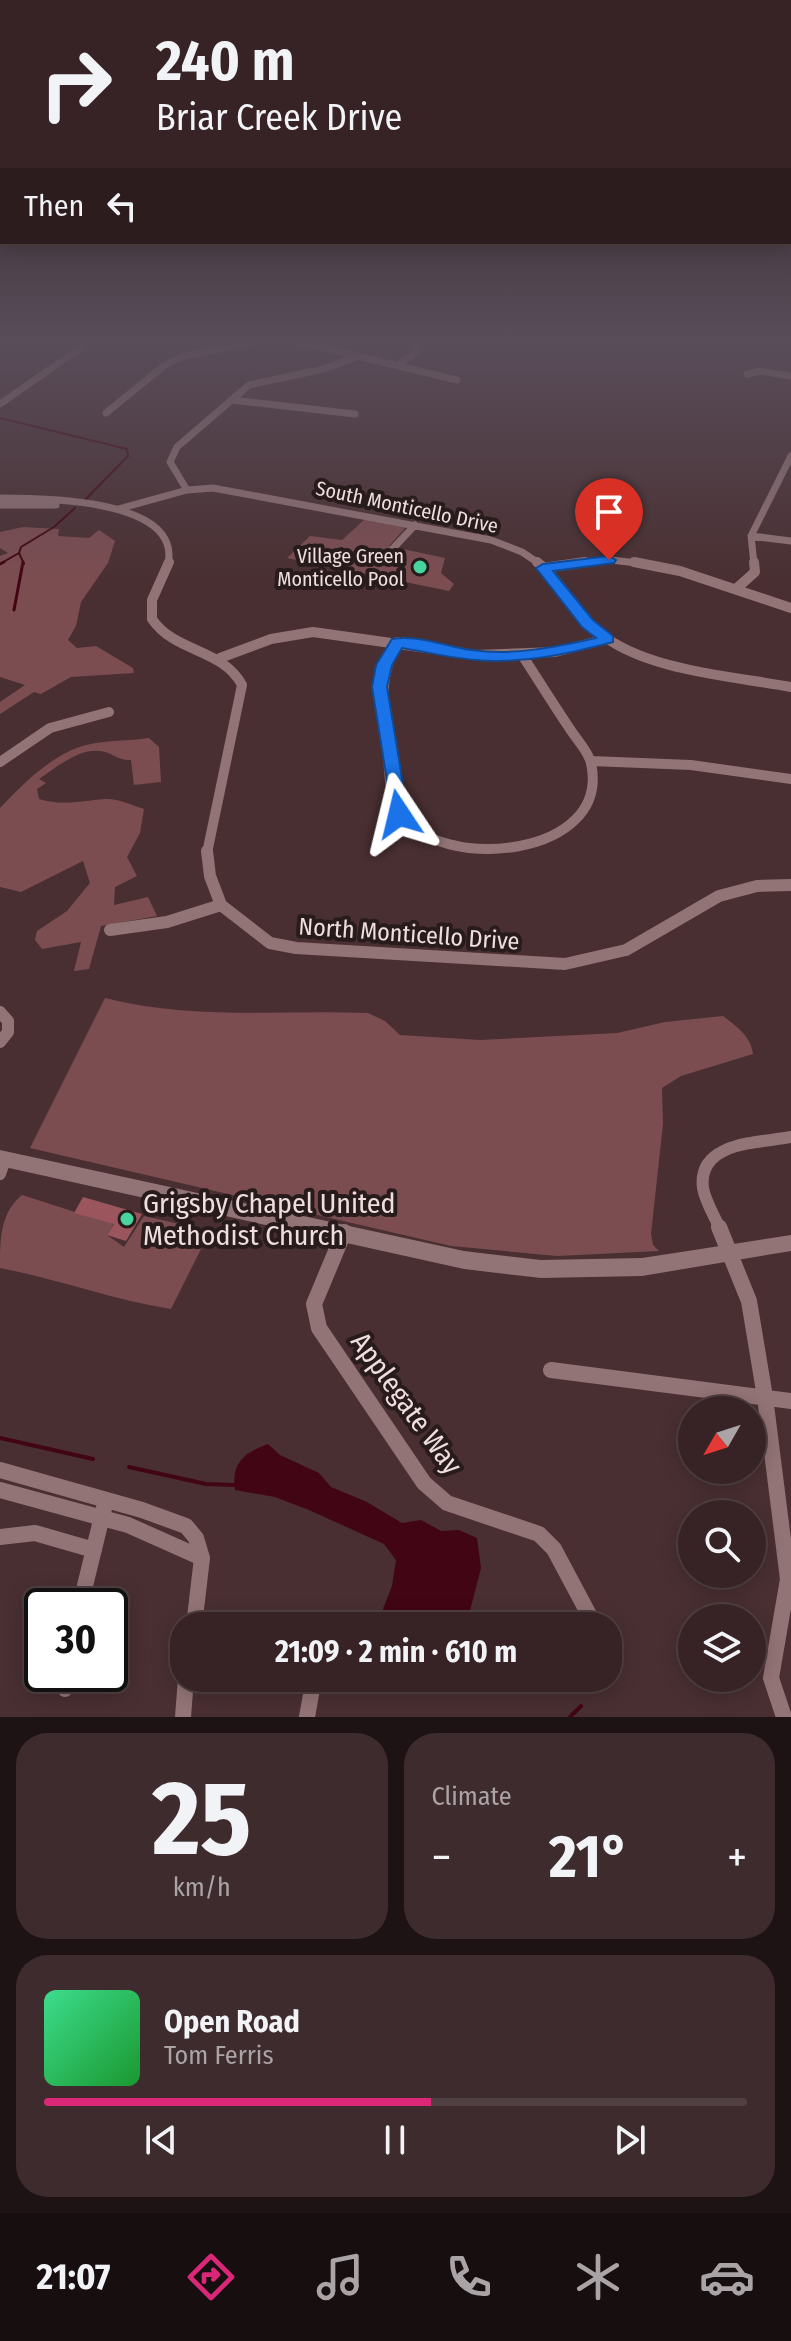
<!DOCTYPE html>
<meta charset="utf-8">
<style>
body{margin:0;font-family:"Fira Sans Condensed",sans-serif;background:#3e2b2d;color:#f1f3f6;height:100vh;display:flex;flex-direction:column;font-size:30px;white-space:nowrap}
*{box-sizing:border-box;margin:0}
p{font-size:26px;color:#aaa4a7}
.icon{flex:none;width:44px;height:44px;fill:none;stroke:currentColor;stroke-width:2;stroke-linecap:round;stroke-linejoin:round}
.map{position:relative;height:1717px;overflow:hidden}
.drawer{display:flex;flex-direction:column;gap:16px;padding:16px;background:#1e1314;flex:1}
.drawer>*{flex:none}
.top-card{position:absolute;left:0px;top:0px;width:792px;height:244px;box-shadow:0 4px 20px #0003,0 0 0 2px #514042;background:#372325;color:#f1f3f6;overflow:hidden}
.needle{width:52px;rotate:231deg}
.fabs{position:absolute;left:678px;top:1396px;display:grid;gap:16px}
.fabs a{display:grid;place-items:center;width:88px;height:88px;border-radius:50%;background:#372325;box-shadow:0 4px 20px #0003,0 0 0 2px #514042;font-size:40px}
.speed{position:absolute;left:24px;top:1588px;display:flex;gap:16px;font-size:40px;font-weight:700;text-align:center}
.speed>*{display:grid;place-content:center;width:104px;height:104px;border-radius:50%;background:#372325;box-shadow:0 4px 20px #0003,0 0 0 2px #514042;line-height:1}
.speed .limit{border:4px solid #111;border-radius:12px;background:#fff;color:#111}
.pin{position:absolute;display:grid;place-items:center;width:68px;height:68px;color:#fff;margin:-82px -34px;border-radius:50% 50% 50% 0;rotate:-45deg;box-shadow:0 0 8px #0007}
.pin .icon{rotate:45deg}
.me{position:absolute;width:88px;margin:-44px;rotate:350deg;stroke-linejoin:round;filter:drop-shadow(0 0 6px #0008)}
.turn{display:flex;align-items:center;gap:28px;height:168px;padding:0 24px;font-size:36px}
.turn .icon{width:104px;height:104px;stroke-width:2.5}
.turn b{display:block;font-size:56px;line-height:68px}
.then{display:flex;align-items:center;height:76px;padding:0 24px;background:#0003;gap:16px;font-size:30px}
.big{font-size:60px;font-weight:700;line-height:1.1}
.drawer .card{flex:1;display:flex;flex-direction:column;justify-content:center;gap:12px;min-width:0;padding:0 28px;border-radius:32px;background:#3e2b2d}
.drawer .dial{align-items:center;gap:0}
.dial b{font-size:104px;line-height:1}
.song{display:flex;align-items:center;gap:24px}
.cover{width:96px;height:96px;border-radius:12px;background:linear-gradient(135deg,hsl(150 70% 55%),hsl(130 70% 35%))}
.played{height:8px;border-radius:4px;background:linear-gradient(90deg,#db2777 55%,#514042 55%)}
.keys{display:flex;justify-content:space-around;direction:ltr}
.heat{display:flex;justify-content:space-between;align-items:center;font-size:44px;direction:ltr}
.drawer .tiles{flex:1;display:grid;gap:16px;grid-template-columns:1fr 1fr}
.card:last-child{grid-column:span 2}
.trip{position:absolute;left:170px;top:1612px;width:452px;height:80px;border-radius:32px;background:#372325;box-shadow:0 4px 20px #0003,0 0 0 2px #514042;font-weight:700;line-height:80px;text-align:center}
.tabs{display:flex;height:128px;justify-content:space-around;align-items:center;background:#160e0f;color:#aaa4a7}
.tabs .icon{width:56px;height:56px}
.tabs .on{color:#db2777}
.tabs b{font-size:36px;color:#f1f3f6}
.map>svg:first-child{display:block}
</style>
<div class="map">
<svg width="791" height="1717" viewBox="0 0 791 1717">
<rect width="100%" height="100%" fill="#492f31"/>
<path fill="#7b4d51" d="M 365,519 L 406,527 L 389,546 L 445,558 L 441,573 L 454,584 L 449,591 L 287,558 L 310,536 L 342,540 Z
M 23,527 L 59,529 L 58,536 L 89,538 L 99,530 L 115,541 L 108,563 L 81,602 L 76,626 L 68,640 L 77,648 L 96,646 L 133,668 L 134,673 L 71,677 L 41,694 L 34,692 L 0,714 L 0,702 L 25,685 L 0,677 L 0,556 L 8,553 L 0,548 L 0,532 Z
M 149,738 L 159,747 L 161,782 L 134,785 L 131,760 C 118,761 112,752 100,751 C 78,748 56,768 39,779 L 46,783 L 37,789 L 39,799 C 63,806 81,801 105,799 C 117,798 132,805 144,809 L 140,833 L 127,857 L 137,876 L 115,887 L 114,905 L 148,897 L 157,916 L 101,926 L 89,969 L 74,971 L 81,942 L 42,949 L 35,940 L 37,931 L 67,911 L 90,883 L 83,861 L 21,892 L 0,887 L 0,808 C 23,784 52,754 86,745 C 105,740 129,741 149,738 Z
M 105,998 C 192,1020 279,1010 368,1013 L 385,1021 L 400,1035 L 480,1040 L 617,1033 L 665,1022 L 723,1016 C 737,1027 751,1036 753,1054 L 681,1076 L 662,1088 L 663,1124 L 651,1234 L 653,1245 L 659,1251 L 557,1256 L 451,1246 L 30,1148 Z
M 22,1195 L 100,1220 L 117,1218 L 107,1235 L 124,1247 L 144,1216 L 210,1231 L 171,1309 C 113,1300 58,1279 0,1268 C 0,1240 0,1213 22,1195 Z"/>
<path fill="#420513" d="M 268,1444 L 280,1455 L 319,1473 L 331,1487 L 367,1502 L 402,1523 L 421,1520 L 441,1531 L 459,1530 L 477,1538 L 481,1568 L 466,1626 L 390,1626 L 383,1609 L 392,1586 L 396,1560 L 384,1544 L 309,1510 L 275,1497 L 235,1490 C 231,1463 244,1453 268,1444 Z"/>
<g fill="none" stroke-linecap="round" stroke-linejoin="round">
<path stroke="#420513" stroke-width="2" d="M 0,418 L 127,449 L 128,456 L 83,502
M 0,564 L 19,553
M 24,564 L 19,553 L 21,547 L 54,527 L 75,508"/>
<path stroke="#420513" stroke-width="3" d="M 0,564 L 4,562
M 14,610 L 23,562"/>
<path stroke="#420513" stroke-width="4" d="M 0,1438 L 93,1459
M 129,1467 L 206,1484 L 234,1485
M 570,1717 L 581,1706"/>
</g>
<path fill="#9a555d" d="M 83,1197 L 142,1214 L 126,1241 L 107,1235 L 114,1224 L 74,1213 Z"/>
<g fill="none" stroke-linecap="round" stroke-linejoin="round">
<path stroke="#937476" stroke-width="7" d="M 291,340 L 457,380
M 398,365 L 418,351 L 415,345
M 747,374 L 759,371 L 791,376
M 231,400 L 355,414
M 0,404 L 92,340
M 106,413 L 165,365 L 184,356 L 261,340
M 187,490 L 170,462 L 177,447 L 249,385 L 324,369 L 359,356
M 0,498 C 40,498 182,498 168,564
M 0,505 L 56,505
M 118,509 L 187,490 L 213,488 L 491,540 L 522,552 L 540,564
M 751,536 L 791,541
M 385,557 L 415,525
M 571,564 L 611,560 L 646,564
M 754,564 L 751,536 L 791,456"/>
<path stroke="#937476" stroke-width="10" d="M 169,562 L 152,600 L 152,619 C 175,653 222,648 242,685 L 207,853
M 537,562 C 562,581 574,612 597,631 C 644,671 732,676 791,687
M 634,562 L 680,571 L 791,608
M 543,568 L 585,562
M 737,588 L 755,572 L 754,562
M 397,642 C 379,677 382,705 387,742 C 390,764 387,795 400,814 C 440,873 612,858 591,763 C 588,751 578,741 572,732 C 555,707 539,681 522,655
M 220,658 L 271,639 L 313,632 L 476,655 L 555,652 L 607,639
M 591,761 L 691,765 L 791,779
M 0,762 L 50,728 L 109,712"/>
<path stroke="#937476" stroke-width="12" d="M 207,851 L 210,876 L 221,905 L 270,943 L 296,948 L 565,964 L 626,950 L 719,896 L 757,886 L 791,885
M 110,930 L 167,922 L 221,905
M 0,1012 L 8,1021 L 8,1032 L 0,1042
M 0,1174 L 5,1160
M 720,1229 C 715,1217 705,1201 703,1188 C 697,1141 760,1143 791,1137"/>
<path stroke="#937476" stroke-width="16" d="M 719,1227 L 749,1301 L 765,1397 L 788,1579 L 771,1678 L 784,1717
M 344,1232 L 314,1304 L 319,1328 L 424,1483 L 447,1503 L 539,1534 L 554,1549 L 595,1626
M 551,1370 L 791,1401
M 0,1470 L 142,1510 L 186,1526 L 196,1538 L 202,1558 L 194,1626
M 0,1490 L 128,1525 L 202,1558
M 0,1537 L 35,1533 L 94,1550
M 80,1606 L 106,1500
M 608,1651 L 609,1654
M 65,1689 L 67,1674
M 183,1717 L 186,1678
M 307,1717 L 314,1678"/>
<path fill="#937476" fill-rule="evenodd" d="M 0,1150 L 464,1251 L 541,1260 L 642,1258 L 791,1235 L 791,1251 L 642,1276 L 541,1278 L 464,1269 L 0,1166 Z"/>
</g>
<linearGradient id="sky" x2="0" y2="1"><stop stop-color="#281a1b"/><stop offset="0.59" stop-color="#594d5a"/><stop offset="1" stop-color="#594d5a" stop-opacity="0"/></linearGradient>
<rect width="791" height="580" fill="url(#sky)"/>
<path fill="#1a73e8" stroke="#114b97" stroke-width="2" d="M 609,556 L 616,560 L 614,563 L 553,571 L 593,620 L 613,636 L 613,642 C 568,654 523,664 476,660 C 451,658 426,652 402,648 L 392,665 L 387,687 L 408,814 L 405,818 L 393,818 L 372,687 L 376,665 L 392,639 C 416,634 448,647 472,650 C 513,656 556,647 596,638 L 582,627 L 536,568 L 543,564 Z"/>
<g fill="#47d49e" stroke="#271b1c" stroke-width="3">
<circle cx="420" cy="567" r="8"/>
<circle cx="127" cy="1219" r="8"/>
</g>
<g text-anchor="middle" stroke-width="8" stroke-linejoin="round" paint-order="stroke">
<g font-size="20" fill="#f0dedf" stroke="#271b1c">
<text transform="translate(407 507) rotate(12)" y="7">South Monticello Drive</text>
</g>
<g font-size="20" fill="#f0dedf" stroke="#271b1c" text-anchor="end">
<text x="404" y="563">Village Green<tspan x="404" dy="23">Monticello Pool</tspan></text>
</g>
<g font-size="24" fill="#f0dedf" stroke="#271b1c">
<text transform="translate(409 934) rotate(4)" y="8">North Monticello Drive</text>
</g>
<g font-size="28" fill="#f0dedf" stroke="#271b1c" text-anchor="start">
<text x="143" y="1213">Grigsby Chapel United<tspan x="143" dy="32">Methodist Church</tspan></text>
</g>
<g font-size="28" fill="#f0dedf" stroke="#271b1c">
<text transform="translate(407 1403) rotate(54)" y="10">Applegate Way</text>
</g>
</g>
</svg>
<div class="fabs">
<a><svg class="needle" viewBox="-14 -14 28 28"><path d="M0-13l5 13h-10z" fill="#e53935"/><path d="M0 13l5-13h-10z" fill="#aaa4a7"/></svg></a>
<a><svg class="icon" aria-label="search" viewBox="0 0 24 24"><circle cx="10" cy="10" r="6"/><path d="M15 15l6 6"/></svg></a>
<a><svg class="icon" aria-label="layers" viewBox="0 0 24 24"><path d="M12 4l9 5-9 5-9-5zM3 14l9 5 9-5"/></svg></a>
</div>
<div class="speed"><div class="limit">30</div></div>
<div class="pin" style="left:609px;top:560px;background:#d93025"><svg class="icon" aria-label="arrive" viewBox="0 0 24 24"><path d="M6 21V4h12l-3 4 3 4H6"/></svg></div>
<svg class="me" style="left:399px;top:814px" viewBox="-20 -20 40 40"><path d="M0-17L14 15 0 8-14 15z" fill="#1a73e8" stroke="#fff" stroke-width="4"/></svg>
<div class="trip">21:09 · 2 min · 610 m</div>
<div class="top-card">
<div class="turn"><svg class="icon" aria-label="right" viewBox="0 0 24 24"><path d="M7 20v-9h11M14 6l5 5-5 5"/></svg><div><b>240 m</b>Briar Creek Drive</div></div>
<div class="then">Then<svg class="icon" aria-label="left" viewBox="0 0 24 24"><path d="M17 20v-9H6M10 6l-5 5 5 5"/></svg></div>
</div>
</div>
<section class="drawer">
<div class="tiles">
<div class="card dial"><b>25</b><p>km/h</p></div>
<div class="card"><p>Climate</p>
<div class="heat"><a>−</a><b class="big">21°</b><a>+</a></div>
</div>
<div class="card">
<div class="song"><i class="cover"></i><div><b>Open Road</b><p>Tom Ferris</p></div></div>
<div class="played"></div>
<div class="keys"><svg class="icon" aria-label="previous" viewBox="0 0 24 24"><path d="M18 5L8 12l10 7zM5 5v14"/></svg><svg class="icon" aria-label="pause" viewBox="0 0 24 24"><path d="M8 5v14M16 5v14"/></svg><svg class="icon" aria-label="next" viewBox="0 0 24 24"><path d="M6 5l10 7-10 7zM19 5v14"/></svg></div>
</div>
</div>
</section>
<nav class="tabs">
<b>21:07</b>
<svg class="icon on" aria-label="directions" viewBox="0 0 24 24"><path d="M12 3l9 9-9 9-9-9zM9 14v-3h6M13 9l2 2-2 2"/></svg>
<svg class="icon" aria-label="music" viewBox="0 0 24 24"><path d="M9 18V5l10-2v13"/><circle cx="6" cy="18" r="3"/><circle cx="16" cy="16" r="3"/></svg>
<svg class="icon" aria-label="phone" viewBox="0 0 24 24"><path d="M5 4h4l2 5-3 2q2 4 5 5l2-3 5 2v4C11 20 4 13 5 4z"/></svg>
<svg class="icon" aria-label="climate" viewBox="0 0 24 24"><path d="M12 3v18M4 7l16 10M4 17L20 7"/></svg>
<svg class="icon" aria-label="car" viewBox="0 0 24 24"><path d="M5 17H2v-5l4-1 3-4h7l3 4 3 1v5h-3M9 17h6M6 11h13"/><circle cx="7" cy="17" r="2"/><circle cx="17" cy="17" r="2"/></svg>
</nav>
